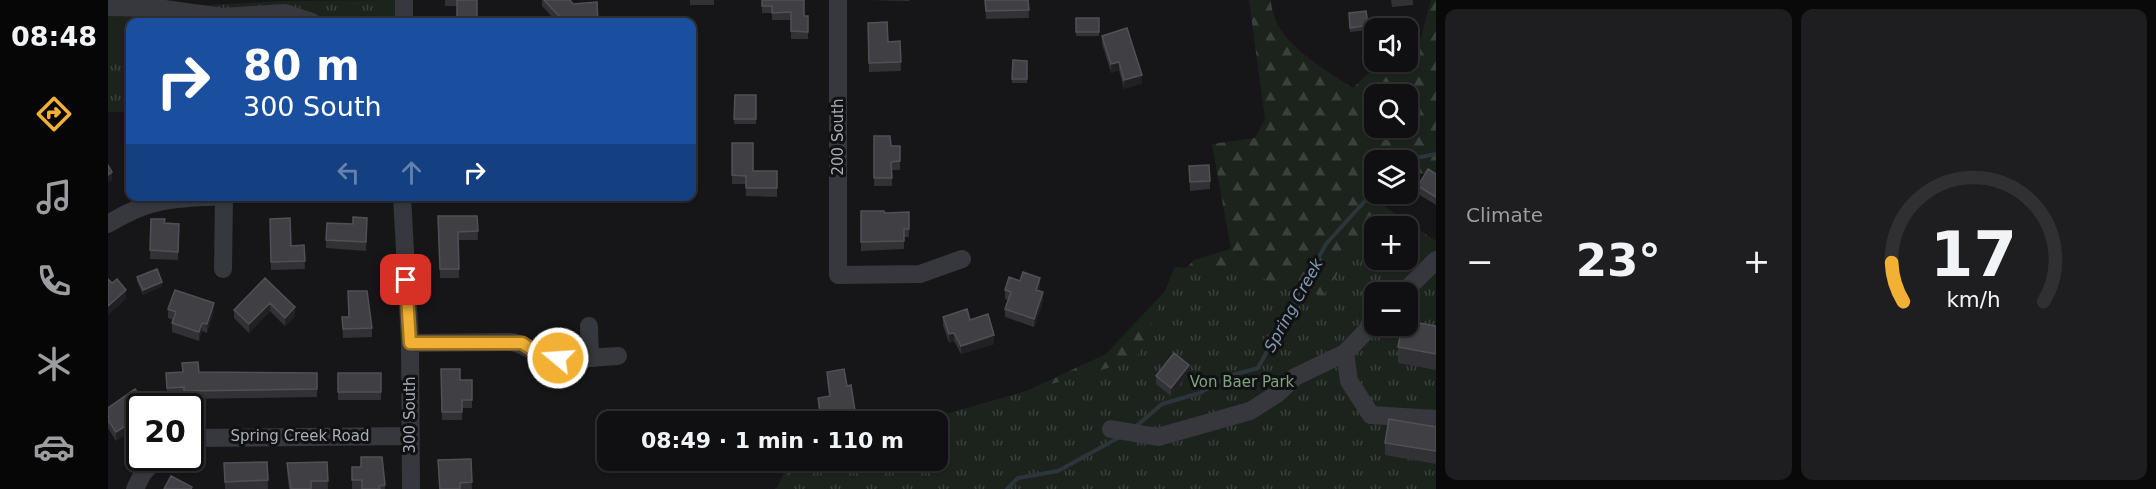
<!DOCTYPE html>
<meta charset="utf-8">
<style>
body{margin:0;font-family:"DejaVu Sans",sans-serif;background:#1e1e20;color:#f1f3f6;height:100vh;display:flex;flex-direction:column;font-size:22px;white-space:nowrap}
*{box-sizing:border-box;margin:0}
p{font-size:20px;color:#9c9d9f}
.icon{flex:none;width:33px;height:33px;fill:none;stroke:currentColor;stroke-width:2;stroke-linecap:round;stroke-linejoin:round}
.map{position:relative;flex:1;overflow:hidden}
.side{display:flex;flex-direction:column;gap:9px;padding:9px;background:#09090a;width:720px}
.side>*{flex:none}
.guide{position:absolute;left:18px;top:18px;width:570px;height:183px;border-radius:12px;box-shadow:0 2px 4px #0004,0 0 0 2px #303032;background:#1a4fa0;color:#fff;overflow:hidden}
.controls{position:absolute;left:1256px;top:18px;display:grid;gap:12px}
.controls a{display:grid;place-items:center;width:54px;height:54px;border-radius:12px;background:#101012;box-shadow:0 2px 4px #0004,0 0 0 2px #303032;font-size:30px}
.speed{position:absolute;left:18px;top:393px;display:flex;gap:12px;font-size:30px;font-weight:700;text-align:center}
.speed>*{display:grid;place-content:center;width:78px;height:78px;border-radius:50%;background:#101012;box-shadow:0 2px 4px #0004,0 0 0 2px #303032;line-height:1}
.speed .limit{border:3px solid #111;border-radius:9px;background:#fff;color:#111}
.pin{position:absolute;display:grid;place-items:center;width:51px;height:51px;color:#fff;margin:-26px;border-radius:12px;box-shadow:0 3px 9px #0006}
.me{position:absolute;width:66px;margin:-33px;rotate:288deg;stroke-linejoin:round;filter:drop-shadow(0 0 4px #0008)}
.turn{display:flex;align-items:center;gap:21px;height:126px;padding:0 18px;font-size:27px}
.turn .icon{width:78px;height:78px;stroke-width:2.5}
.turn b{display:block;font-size:42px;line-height:51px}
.lanes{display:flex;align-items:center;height:57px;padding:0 18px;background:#0003;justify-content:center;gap:30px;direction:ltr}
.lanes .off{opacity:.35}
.big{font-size:45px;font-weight:800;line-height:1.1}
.side .widget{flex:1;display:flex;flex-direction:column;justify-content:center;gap:9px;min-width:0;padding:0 21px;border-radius:12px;background:#1e1e20}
.side .dial{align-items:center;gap:0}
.dial svg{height:156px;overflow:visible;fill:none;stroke:#303032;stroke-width:7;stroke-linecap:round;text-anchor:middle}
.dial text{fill:#f1f3f6;stroke:none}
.heat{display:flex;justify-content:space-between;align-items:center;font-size:33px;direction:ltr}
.side .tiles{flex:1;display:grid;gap:9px;grid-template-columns:repeat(2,1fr)}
.trip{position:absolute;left:489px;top:411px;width:351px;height:60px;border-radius:12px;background:#101012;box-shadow:0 2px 4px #0004,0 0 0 2px #303032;font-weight:800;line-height:60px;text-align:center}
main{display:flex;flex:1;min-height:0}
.tab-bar{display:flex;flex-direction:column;width:108px;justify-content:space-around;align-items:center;background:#060607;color:#9c9d9f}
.tab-bar .icon{width:42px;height:42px}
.tab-bar .selected{color:#f2b134}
.tab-bar b{font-size:27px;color:#f1f3f6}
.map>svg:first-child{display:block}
</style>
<main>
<nav class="tab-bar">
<b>08:48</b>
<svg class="icon selected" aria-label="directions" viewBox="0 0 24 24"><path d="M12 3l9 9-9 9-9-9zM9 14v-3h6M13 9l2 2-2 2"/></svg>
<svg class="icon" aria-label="music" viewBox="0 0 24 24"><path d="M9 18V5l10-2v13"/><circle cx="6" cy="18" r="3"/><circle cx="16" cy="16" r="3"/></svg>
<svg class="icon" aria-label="phone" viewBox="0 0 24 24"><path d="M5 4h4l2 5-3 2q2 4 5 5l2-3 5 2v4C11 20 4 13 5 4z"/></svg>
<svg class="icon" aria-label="climate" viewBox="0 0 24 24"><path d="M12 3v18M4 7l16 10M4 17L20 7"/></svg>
<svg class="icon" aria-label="car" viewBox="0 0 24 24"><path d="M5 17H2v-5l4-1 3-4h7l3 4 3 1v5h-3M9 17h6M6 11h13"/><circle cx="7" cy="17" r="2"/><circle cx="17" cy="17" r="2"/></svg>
</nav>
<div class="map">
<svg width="1328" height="489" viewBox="0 0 1328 489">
<defs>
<pattern id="forest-firs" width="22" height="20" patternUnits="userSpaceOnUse" patternTransform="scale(1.5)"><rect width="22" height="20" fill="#1c231d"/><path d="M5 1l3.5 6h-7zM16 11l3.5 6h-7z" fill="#3a403c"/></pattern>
<pattern id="park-tufts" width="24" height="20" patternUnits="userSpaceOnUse" patternTransform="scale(1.5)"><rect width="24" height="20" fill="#1c231d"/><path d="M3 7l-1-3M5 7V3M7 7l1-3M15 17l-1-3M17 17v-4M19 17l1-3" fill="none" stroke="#3a403c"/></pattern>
</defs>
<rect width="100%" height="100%" fill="#161618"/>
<path fill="url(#forest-firs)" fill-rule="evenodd" d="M 1141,0 L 1163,0 C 1164,41 1215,68 1245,88 L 1272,62 L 1299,62 L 1299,56 L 1308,56 L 1323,0 L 1328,0 L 1328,174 L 1299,173 L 1299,160 L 1266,160 L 1266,194 L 1282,194 L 1271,226 L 1266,226 L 1215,328 L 1083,427 L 669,489 L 680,462 L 685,461 L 830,460 L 830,422 L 801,421 L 886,406 L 998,354 L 1086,260 L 1123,249 L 1104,144 L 1147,138 L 1157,119 ZM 1266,94 L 1299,94 L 1299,128 L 1266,128 Z"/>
<path fill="url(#park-tufts)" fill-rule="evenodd" d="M 289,0 L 289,22 L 22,22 L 22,112 L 0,112 L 0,10 L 176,1 Z
M 1274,205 L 1328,241 L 1328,489 L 667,489 L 695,461 L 830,460 L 830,422 L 813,421 L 1028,360 L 1067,267 L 1134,273 L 1215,296 ZM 1266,226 L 1299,226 L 1299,260 L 1266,260 ZM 1266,292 L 1299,292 L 1299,326 L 1266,326 Z"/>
<path fill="#1c231d" d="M 2,26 L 22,28 L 22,45 L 1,43 Z"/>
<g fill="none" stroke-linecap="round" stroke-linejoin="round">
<path stroke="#2c353c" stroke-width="4" d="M 1298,160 L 1328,154
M 1027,427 L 1054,404 L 1092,393 L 1121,376 L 1150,368 L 1218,244 L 1266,191
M 899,489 L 910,478 L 950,471 L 1010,438"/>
<path stroke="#37383d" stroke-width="18" d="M 296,0 L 296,22
M 730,0 L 730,275 L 812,274 L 854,259
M 0,7 L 50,8 L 114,17 L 177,13 L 204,22
M 294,196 L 302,343 L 303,489
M 0,224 C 43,197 70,198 119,196
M 115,269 L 116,197
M 1296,292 L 1328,260
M 481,326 L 482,357
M 302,343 L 402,342 C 417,343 424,353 437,356 C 460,362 487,357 510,356
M 1237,353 L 1241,381 L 1263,415 L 1328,419
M 1003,429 L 1050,437 L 1142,411 L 1169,394 L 1187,377 L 1237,353 L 1266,323
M 82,438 L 302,436
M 27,489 L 35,473 L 49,458"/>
</g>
<path fill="#323236" d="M 337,0 L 369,0 L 349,6 L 337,6 Z
M 434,0 L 462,0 L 465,4 L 448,21 L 434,6 Z
M 582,0 L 606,0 L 606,5 L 582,5 Z
M 654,0 L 696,16 L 700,16 L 700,39 L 683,39 L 683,20 L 664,20 L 664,13 L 654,13 Z
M 761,0 L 801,0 L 801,1 Z
M 877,0 L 920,0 L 921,18 L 878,19 Z
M 1283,0 L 1305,0 L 1305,5 L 1284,7 Z
M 1241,13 L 1260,25 L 1260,30 L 1242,32 Z
M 968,18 L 991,18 L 991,36 L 968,36 Z
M 760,23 L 780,42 L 792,41 L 793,71 L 761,72 Z
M 994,36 L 1034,83 L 1016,89 L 1011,70 L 1003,73 L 994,44 Z
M 905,60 L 919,61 L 919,83 L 904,83 Z
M 627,95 L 648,95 L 648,124 L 626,124 Z
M 766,136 L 783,146 L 792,146 L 792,170 L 784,170 L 784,186 L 766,186 Z
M 22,139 L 22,154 L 21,148 L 21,140 Z
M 624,143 L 645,171 L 669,171 L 669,197 L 638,196 L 638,184 L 624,184 Z
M 1081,166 L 1102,181 L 1102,189 L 1082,191 Z
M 1328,174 L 1328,205 L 1310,194 L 1310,186 Z
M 753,211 L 777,213 L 801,212 L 801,237 L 796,237 L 796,249 L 753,251 Z
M 369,216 L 370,240 L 351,240 L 351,278 L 332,278 L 330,225 Z
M 43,219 L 57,223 L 71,224 L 70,260 L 42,259 Z
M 162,219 L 183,246 L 196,245 L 197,269 L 163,270 Z
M 259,226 L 258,251 L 218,248 L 218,240 Z
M 29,277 L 54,286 L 35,295 L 29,281 Z
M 157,278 L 187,316 L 177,326 L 162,311 L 141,333 L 126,318 L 126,310 Z
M 912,281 L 932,286 L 931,291 L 935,301 L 926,327 L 897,317 L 897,309 L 900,300 L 897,299 L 897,290 Z
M 60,309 L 106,311 L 99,333 L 94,331 L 91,341 L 64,332 L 64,323 L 65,320 L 60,318 Z
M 234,317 L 264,328 L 264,337 L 235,338 Z
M 835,317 L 862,320 L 886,344 L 853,354 L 846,341 L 841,343 L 835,325 Z
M 1328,326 L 1328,370 L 1290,363 L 1290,347 Z
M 74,363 L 91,372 L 209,373 L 209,397 L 76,399 L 76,395 L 59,396 L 58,373 L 74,372 Z
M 333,369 L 352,380 L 364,380 L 364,408 L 354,408 L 354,420 L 334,420 Z
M 719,372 L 739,386 L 747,411 L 747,420 L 736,422 L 713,422 L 710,406 L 710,398 L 721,396 L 719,381 Z
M 230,373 L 273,373 L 273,400 L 230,400 Z
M 1081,373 L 1063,396 L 1048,384 L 1048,376 Z
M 27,389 L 8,441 L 0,428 L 0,408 Z
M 1328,427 L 1328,464 L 1277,455 L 1277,443 Z
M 363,459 L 364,489 L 331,489 L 330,460 Z
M 159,462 L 160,489 L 117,489 L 116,463 Z
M 219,462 L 220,489 L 181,489 L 179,472 L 179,463 Z
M 244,467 L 277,485 L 277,489 L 244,489 Z"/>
<path fill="#212124" d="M 1011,62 L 1011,70 L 1003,73 L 1003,64 Z
M 1034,75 L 1034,83 L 1016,89 L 1016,80 Z
M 4,172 L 4,180 L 0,183 L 0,175 Z
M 932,278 L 932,286 L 928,298 L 928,290 Z
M 54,282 L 54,286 L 35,295 L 35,290 Z
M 18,290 L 18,299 L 0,315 L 0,306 Z
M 935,292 L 935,301 L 926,327 L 926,319 Z
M 106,303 L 106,311 L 99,333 L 99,324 Z
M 162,303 L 162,311 L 141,333 L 141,324 Z
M 187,307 L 187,316 L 177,326 L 177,318 Z
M 94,323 L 94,331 L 91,341 L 91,332 Z
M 846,333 L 846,341 L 841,343 L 841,334 Z
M 886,335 L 886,344 L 853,354 L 853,346 Z
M 1081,365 L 1081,373 L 1063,396 L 1063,388 Z
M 32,417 L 32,425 L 8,441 L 8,432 Z"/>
<path fill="#3f3f44" stroke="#4f5156" stroke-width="1.5" d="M 349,0 L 369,0 L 369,22 L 349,22 Z
M 436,0 L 462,0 L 465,4 L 489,2 L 490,22 L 446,22 L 452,17 Z
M 654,0 L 696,0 L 696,16 L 700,16 L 700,32 L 683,31 L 683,12 L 664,13 L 664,6 L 654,6 Z
M 877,0 L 920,0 L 921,10 L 878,11 Z
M 1258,11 L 1260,25 L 1242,28 L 1241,13 Z
M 968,18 L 991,18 L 991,32 L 968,32 Z
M 779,22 L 780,42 L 792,41 L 793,62 L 761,63 L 760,23 Z
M 1019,28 L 1034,75 L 1016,80 L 1011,62 L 1003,64 L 994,36 Z
M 905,60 L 919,61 L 919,79 L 904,79 Z
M 627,95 L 648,95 L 648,119 L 626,119 Z
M 766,136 L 782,136 L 783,146 L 792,146 L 792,161 L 783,162 L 784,178 L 766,178 Z
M 624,143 L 645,143 L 645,171 L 669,171 L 669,188 L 638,188 L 638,176 L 624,175 Z
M 0,165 L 4,172 L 0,175 Z
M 1101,165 L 1102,181 L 1082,182 L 1081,166 Z
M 1320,169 L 1328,174 L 1328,197 L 1310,186 Z
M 753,211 L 776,211 L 777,213 L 801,212 L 801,229 L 796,229 L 796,241 L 753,242 Z
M 330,216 L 369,216 L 370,231 L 350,232 L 351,269 L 332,269 Z
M 245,217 L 259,218 L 258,242 L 218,240 L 219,223 L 245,224 Z
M 182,218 L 183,246 L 196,245 L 197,261 L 163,262 L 162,219 Z
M 43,219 L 57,219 L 56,223 L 71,224 L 70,252 L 42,250 Z
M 49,269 L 54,282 L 35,290 L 29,277 Z
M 915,272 L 932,278 L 928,290 L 935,292 L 926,319 L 897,309 L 903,292 L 897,290 L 901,277 L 912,281 Z
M 157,278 L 187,307 L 177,318 L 162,303 L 141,324 L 126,310 Z
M 0,279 L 4,283 L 9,279 L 18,290 L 0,306 Z
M 67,290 L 106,303 L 99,324 L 94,323 L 91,332 L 64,323 L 68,312 L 60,309 Z
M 240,291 L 259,291 L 264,328 L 235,329 L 234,317 L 241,317 Z
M 859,309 L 862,320 L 880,314 L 886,335 L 853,346 L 846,333 L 841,334 L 835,317 Z
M 1299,321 L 1328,326 L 1328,354 L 1290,347 L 1294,326 L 1299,326 Z
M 1066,353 L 1081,365 L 1063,388 L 1048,376 Z
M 90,362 L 91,372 L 209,373 L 209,389 L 76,391 L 76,387 L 59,388 L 58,373 L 75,372 L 74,363 Z
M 333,369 L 352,369 L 352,380 L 364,380 L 364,400 L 354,400 L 354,412 L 334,412 Z
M 736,369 L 739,386 L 743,385 L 747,411 L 713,417 L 710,398 L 722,396 L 719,372 Z
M 230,373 L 273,373 L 273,392 L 230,392 Z
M 27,389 L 39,406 L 32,406 L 32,417 L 8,432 L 0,420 L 0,408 Z
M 1281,419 L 1328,427 L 1328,451 L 1277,443 Z
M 253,457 L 274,457 L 277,485 L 271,486 L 272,489 L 254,489 L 254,480 L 244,480 L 244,467 L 253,467 Z
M 363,459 L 364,482 L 352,483 L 352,489 L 332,489 L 330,460 Z
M 159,462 L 160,480 L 117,482 L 116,463 Z
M 219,462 L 220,481 L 203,481 L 203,489 L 183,489 L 179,463 Z
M 63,476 L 84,487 L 83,489 L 56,489 Z"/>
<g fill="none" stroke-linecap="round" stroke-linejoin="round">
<g stroke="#9d7322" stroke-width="15">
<path id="route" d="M 298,280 L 302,343 L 414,343 L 435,356 L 450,358"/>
</g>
<use href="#route" stroke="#f2b134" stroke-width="10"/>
</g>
<g text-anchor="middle" stroke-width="6" stroke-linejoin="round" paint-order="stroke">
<g font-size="15" fill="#a8adb8" stroke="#111113">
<text transform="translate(730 137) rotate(-90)" y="5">200 South</text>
<text transform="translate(302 415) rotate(-90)" y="5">300 South</text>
<text x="192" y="441">Spring Creek Road</text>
</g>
<g font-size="15" fill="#7fa381" stroke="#111113">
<text x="1134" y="387">Von Baer Park</text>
</g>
<g font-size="16" font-style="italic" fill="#7f9bb3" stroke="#111113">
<text transform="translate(1185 305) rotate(-61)" y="6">Spring Creek</text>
</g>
</g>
</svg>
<div class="controls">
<a><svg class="icon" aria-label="sound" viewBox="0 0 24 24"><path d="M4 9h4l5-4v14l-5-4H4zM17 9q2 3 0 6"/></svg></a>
<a><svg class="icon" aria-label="search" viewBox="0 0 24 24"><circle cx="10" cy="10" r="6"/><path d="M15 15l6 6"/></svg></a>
<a><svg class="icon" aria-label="layers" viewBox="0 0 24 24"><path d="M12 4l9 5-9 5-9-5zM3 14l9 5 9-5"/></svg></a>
<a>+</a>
<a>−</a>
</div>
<div class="speed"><div class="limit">20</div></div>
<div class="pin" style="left:298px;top:280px;background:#d93025"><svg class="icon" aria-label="arrive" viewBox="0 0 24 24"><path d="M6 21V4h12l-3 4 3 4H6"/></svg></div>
<svg class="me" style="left:450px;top:358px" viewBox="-20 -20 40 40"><circle r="17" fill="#f2b134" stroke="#fff" stroke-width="3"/><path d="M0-11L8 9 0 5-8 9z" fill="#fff"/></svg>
<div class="trip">08:49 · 1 min · 110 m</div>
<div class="guide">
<div class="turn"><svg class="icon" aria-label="right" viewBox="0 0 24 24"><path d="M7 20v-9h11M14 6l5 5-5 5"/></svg><div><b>80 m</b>300 South</div></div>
<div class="lanes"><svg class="icon off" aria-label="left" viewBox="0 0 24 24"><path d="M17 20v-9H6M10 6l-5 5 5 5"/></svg><svg class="icon off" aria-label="ahead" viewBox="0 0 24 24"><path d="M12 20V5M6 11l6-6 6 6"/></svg><svg class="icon" aria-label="right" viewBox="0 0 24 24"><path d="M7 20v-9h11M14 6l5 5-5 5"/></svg></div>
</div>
</div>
<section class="side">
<div class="tiles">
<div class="widget"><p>Climate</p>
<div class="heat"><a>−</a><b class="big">23°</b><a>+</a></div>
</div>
<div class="widget dial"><svg viewBox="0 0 100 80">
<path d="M14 69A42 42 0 1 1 86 69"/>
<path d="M14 69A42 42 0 0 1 8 49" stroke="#f2b134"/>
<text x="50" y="56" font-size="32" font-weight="700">17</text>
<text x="50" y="72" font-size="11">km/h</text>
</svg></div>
</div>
</section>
</main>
